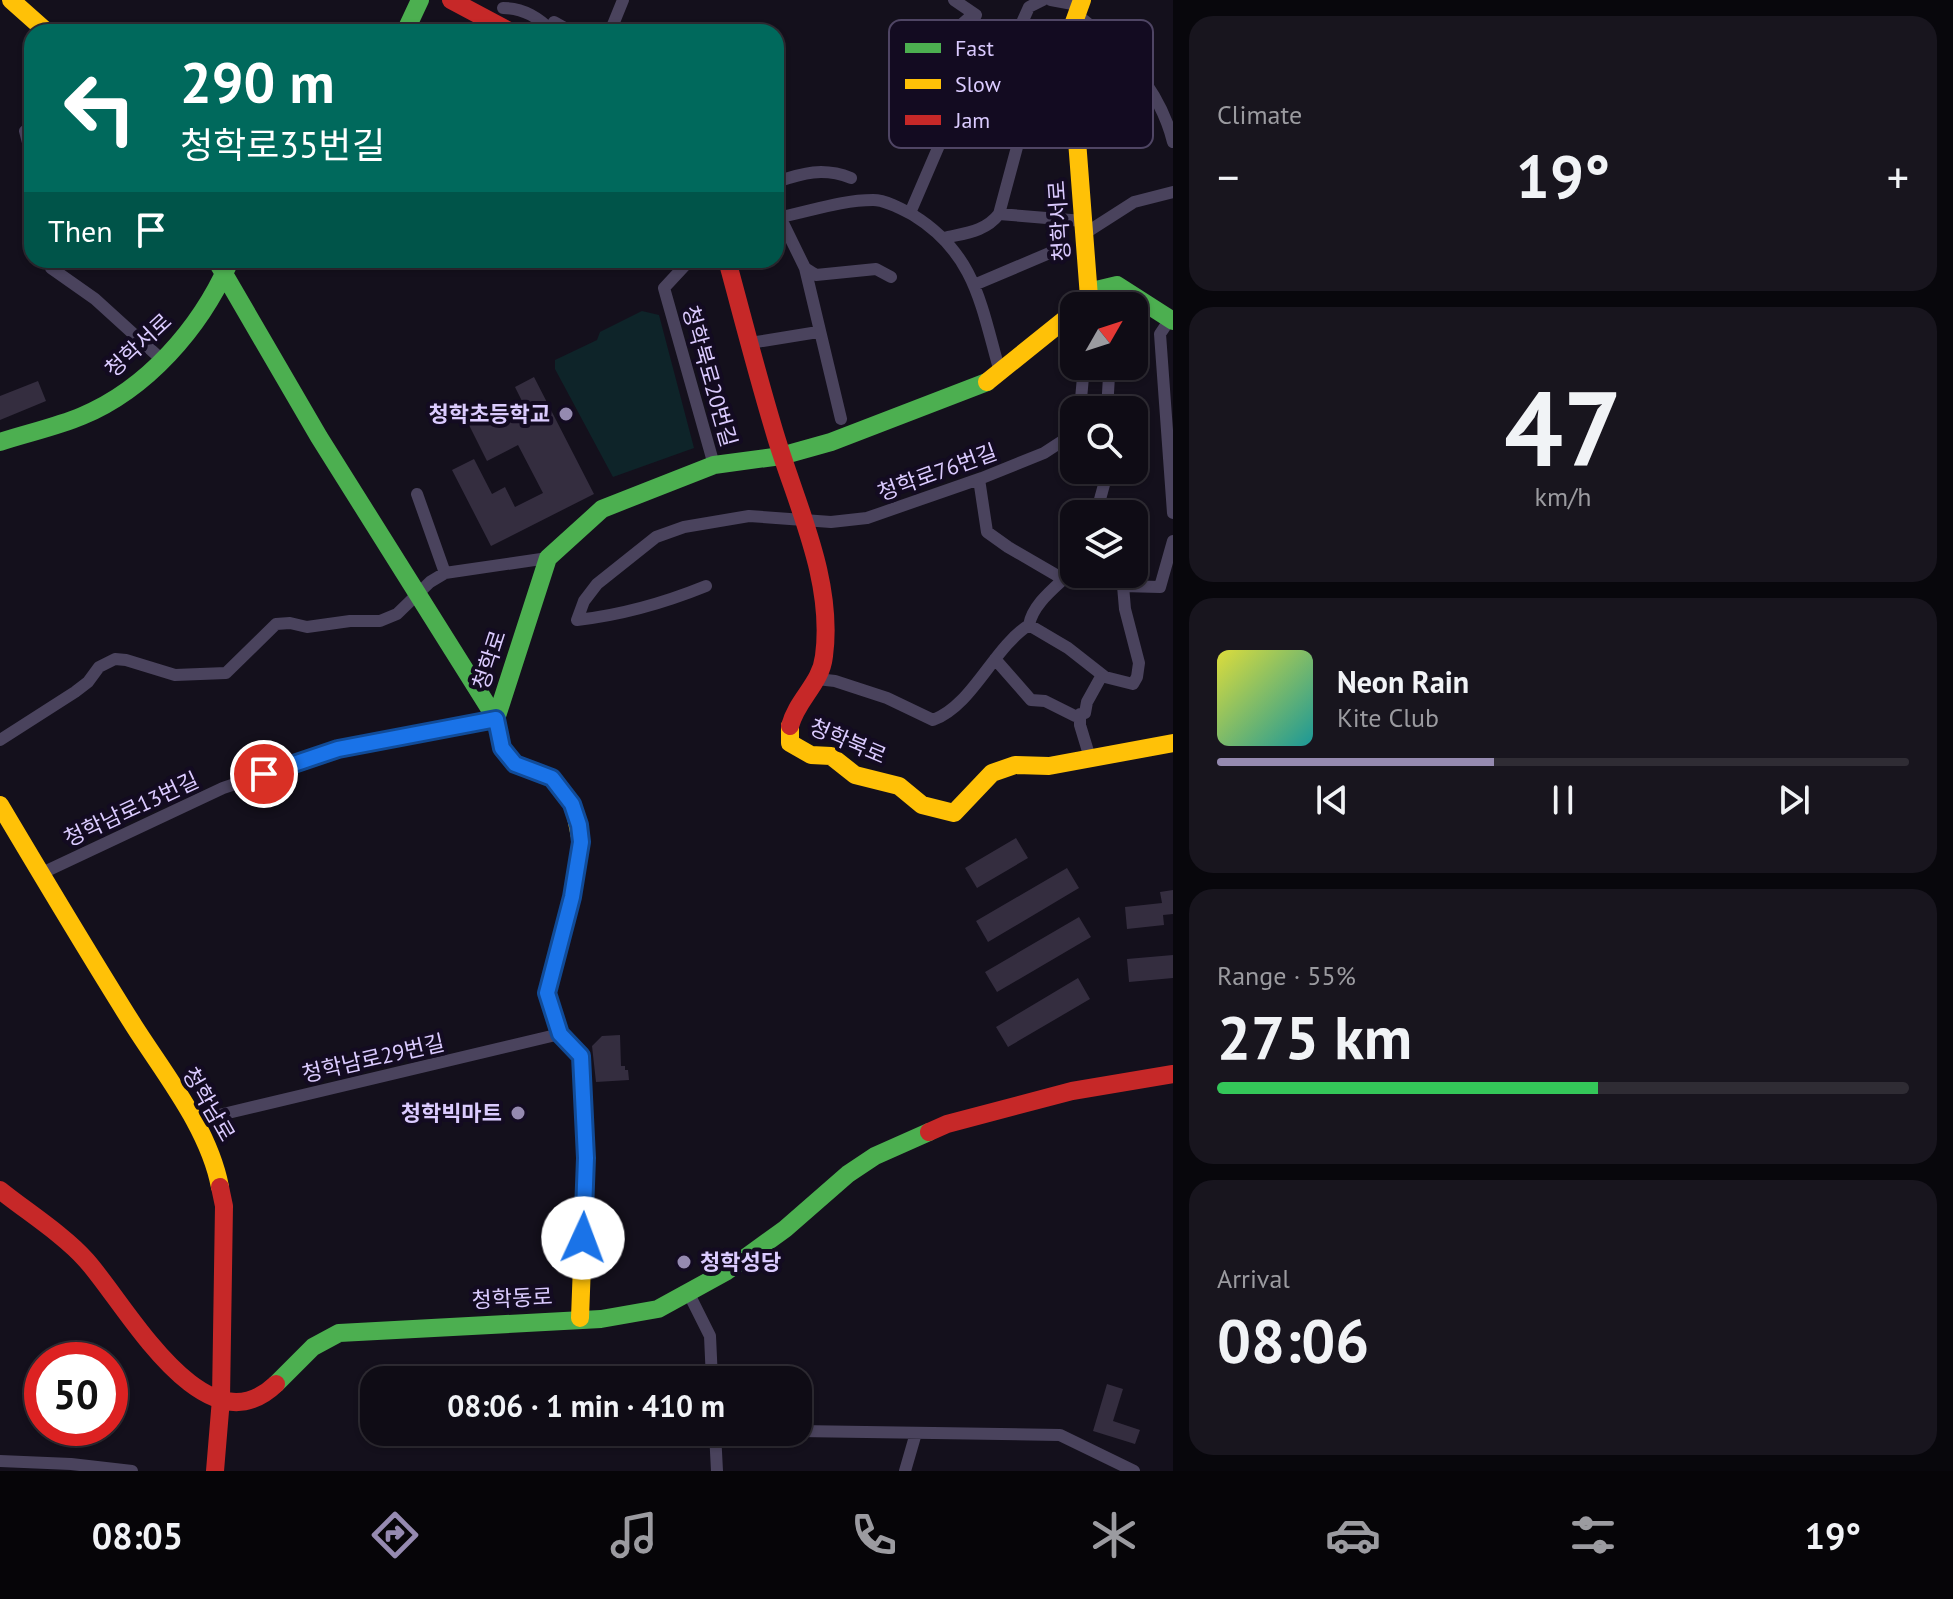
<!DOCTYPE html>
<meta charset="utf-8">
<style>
body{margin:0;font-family:"PT Sans","Noto Sans KR",sans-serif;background:#18151e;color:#f1f3f6;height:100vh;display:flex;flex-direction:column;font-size:30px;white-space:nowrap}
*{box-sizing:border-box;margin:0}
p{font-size:26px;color:#9b9ba0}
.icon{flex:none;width:44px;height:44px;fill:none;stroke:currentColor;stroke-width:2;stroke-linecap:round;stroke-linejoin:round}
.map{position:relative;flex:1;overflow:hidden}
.details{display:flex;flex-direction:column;gap:16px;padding:16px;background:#08070c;width:780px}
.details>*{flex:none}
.banner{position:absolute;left:24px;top:24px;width:760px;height:244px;border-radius:24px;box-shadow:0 2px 6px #0004,0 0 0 2px #2f2c34;background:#00695c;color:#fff;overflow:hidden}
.needle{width:52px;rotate:51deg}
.buttons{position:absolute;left:1060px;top:292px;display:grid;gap:16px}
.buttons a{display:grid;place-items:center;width:88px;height:88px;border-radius:16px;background:#0f0c15;box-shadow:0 2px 6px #0004,0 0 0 2px #2f2c34;font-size:40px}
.speed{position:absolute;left:24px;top:1342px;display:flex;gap:16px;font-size:40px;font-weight:700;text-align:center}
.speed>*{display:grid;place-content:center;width:104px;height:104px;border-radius:50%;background:#0f0c15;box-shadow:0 2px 6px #0004,0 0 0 2px #2f2c34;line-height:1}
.speed .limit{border:12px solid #d22;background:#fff;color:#111}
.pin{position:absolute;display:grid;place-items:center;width:68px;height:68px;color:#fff;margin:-34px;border:4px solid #fff;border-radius:50%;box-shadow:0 2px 8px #0007}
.me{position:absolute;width:88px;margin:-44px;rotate:2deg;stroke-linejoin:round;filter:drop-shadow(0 0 6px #0008)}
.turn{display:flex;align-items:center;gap:28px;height:168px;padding:0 24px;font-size:36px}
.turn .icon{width:104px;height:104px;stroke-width:2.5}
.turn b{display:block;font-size:56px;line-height:68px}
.then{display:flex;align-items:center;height:76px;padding:0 24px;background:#0003;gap:16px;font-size:30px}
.big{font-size:60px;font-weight:700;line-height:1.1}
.details .card{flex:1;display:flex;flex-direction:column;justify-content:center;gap:12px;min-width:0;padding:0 28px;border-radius:24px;background:#18151e}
.details .dial{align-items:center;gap:0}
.dial b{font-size:104px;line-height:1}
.song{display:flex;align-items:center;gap:24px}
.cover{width:96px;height:96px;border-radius:12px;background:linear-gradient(135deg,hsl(60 70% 55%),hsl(180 70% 35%))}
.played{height:8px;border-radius:4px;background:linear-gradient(90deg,#958ab0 40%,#2f2c34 40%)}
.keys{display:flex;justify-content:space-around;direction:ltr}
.heat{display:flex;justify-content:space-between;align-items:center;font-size:44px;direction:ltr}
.charge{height:12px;border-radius:6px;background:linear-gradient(90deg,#34c759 55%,#2f2c34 0)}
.trip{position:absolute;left:360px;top:1366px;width:452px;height:80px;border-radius:24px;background:#0f0c15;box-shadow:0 2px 6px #0004,0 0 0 2px #2f2c34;font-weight:700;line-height:80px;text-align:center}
.menu{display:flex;height:128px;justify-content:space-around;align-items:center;background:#060508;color:#9b9ba0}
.menu .icon{width:56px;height:56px}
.menu .selected{color:#958ab0}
.menu b{font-size:36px;color:#f1f3f6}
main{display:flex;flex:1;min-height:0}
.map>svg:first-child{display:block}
</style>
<main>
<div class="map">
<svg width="1173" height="1471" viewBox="0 0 1173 1471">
<rect width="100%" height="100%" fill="#14101c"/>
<path fill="#0e2429" d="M 642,311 L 659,315 L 694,448 L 613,477 L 555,369 L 555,360 L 597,340 L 600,332 Z"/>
<path fill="#342d3f" d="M 534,377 L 594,494 L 491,546 L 452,470 L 474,459 L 492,494 L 505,487 L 515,507 L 543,493 L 518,445 L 487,461 L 463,413 L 484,402 L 491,416 L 522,401 L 515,387 Z
M 38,381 L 46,401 L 0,420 L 0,396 Z
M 1016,838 L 1028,858 L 977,888 L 965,868 Z
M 1067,868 L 1079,888 L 988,942 L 976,921 Z
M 1173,890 L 1173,914 L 1163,915 L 1164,925 L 1127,929 L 1125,907 L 1162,903 L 1160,892 Z
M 1079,917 L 1091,937 L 997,992 L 985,972 Z
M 1173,955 L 1173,978 L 1129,982 L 1127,959 Z
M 1078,978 L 1090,999 L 1008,1047 L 996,1027 Z
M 620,1035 L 621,1066 L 625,1066 L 625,1070 L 628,1070 L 629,1080 L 596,1082 L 592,1046 L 602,1036 Z
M 1107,1384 L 1123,1389 L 1113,1421 L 1140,1430 L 1135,1444 L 1093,1431 Z"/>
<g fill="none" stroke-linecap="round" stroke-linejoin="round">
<path stroke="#4a435d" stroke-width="12" d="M 954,0 L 976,15
M 1051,0 L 1078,5
M 503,8 C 524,8 539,18 553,32
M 1076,14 C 1120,48 1159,86 1173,142
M 976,15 C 961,19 958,31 955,46 L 991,59
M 554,22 L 572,32
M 610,32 L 623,0
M 25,131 L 32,158
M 776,182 C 803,173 823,167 851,178
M 910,213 L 959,99 L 979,71 L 1015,38 L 1029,7 L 1043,0
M 999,214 L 1083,221
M 780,217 L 805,268 L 816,275 L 876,269 L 891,277
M 776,218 C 808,212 841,200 873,200 C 886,200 902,209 913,215 C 976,254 981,306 1000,372
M 1084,234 L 1134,202 L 1173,192
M 944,238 C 965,233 985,232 999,214 L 1031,95
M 51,260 L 51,268 L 95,299 L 161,359
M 690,260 L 664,288 L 714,465
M 805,268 L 841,419
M 974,285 L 1059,249
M 1170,319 L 1160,334 L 1173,513
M 750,343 L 818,332
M 1080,410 L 1084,366
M 1107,410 L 1109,376
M 979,479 L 987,532 L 1008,547 L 1063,579
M 417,494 L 445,573
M 1096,514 L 1108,470
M 1074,569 C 1059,585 1033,602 1029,625 L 1068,648 L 1105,677 L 1133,684 L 1137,677 L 1139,663 L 1125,609 L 1123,586 L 1116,574
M 706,586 C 664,603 622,615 577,620 L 584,601 L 597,584 L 656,537 L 684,527 L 749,516 L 831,522 L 867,518 L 982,478 L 1044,453 L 1067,438 L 1074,427
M 1123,586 L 1160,587 L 1173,541
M 995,659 L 1031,700 L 1045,701 L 1075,716 L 1085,713 L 1087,702 L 1102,675
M 817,679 L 835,681 L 887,698 L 933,720 C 973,705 993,648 1029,625
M 1080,714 L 1080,725 L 1090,758
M 0,740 L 75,692 L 88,682 L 99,667 L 115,659 L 126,660 L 175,675 L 226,673 L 276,624 L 290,623 L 307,627 L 350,621 L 380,621 L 397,614 L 430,582 L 445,573 L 548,558
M 40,874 L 223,788 L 338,749 L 496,719
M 194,1121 L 560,1034
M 688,1292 L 710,1336 L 712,1380
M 798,1431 L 1060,1435 L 1134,1471
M 715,1432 L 717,1471
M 0,1461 L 71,1464 L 132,1471
M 905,1471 L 916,1433"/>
<path stroke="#4caf50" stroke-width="18" d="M 405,32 L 420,0
M 216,260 L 319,437 L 496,719
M 1082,304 L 1096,290 L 1117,285 L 1173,321
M 0,442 C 27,433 56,427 82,416 C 147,389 200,328 228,265
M 576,817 L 572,804 L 552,778 L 515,764 L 502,748 L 496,719 L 548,558 L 602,509 L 714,465 L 781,456 L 831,442 L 987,382
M 276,1384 L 313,1347 L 339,1333 L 601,1319 L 658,1309 L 727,1271 L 785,1229 L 848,1174 L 875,1156 L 929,1132"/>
<path stroke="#ffc107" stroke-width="18" d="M 11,0 L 47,32
M 1082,0 L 1069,36 L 1089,297
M 987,382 L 1074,312
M 790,726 L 790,743 L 811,755 L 831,756 L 855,775 L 899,786 L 922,805 L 954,813 L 992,773 L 1015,765 L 1049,766 L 1173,743
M 0,805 C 44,879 88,953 134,1026 C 166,1076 209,1129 220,1187
M 576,817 L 581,842 L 572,897 L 547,993 L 560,1034 L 581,1056 L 586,1158 L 580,1318"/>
<path stroke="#c62828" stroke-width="18" d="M 451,0 L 511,32
M 727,260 C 743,319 758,378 776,437 C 797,506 834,581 824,656 C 821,684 797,699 790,726
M 929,1132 L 947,1124 L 1072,1091 L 1173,1074
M 0,1190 C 26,1211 64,1235 86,1260 C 126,1304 204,1453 276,1384
M 215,1471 L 221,1399 L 224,1206 L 220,1187"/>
</g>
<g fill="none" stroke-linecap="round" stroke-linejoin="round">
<g stroke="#114b97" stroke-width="20">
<path id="route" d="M 264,774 L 338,749 L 496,719 L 502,748 L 515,764 L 552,778 L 572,804 L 579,825 L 581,842 L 572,897 L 547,993 L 560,1034 L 581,1056 L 586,1158 L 583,1238"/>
</g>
<use href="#route" stroke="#1a73e8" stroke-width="14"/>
</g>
<g fill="#958ab0" stroke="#130b21" stroke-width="3">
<circle cx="566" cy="414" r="8"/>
<circle cx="518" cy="1113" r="8"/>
<circle cx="684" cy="1262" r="8"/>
</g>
<g text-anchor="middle" stroke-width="8" stroke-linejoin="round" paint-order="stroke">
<g font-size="22" fill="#dbcbff" stroke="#130b21">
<text transform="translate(1059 221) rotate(-94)" y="8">청학서로</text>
<text transform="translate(138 345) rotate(-43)" y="8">청학서로</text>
<text transform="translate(710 376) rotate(74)" y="8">청학북로20번길</text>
<text transform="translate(937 472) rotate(-20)" y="8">청학로76번길</text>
<text transform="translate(489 660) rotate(-72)" y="8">청학로</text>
<text transform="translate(848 741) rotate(23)" y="8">청학북로</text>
<text transform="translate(131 809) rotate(-25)" y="8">청학남로13번길</text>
<text transform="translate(373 1058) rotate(-13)" y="8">청학남로29번길</text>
<text transform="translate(209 1104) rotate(60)" y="8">청학남로</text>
<text transform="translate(512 1298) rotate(-3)" y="8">청학동로</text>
</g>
<g font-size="22" font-weight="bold" fill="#dbcbff" stroke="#130b21" text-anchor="end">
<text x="550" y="422">청학초등학교</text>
<text x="502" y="1121">청학빅마트</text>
<text x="700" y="1270" text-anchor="start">청학성당</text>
</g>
</g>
<rect x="889" y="20" width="264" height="128" rx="12" fill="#130b21" stroke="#4f4564" stroke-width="2"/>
<rect x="905" y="43" width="36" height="10" fill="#4caf50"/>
<rect x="905" y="79" width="36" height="10" fill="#ffc107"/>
<rect x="905" y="115" width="36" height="10" fill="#c62828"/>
<g font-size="22" fill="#dbcbff">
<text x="955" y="56">Fast</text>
<text x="955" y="92">Slow</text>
<text x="955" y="128">Jam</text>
</g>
</svg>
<div class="buttons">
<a><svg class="needle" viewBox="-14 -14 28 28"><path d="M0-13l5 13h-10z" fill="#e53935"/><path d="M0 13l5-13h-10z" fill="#9b9ba0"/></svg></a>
<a><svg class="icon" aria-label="search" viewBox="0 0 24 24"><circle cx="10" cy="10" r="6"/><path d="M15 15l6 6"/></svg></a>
<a><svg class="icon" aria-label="layers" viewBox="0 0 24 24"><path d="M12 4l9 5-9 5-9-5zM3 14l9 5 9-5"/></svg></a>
</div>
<div class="speed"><div class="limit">50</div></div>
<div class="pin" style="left:264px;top:774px;background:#d93025"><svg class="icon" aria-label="arrive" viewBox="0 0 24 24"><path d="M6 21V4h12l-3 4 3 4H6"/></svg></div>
<svg class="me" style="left:583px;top:1238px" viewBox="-20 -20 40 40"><circle r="19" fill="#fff"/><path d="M0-13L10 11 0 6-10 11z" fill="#1a73e8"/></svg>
<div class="trip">08:06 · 1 min · 410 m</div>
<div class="banner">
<div class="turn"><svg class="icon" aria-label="left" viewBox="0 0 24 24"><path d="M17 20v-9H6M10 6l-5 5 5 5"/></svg><div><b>290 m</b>청학로35번길</div></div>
<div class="then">Then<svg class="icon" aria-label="arrive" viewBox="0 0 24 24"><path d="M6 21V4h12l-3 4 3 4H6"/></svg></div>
</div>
</div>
<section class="details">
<div class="card"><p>Climate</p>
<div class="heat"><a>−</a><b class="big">19°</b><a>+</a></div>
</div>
<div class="card dial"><b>47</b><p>km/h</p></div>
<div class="card">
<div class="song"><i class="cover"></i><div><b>Neon Rain</b><p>Kite Club</p></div></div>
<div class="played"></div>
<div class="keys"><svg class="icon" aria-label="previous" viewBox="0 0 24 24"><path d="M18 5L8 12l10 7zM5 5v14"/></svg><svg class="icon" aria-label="pause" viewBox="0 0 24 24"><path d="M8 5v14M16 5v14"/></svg><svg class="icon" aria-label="next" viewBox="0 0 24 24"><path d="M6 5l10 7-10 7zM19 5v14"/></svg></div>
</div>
<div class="card"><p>Range · 55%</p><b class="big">275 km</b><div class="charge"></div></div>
<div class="card"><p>Arrival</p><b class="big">08:06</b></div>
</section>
</main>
<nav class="menu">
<b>08:05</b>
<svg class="icon selected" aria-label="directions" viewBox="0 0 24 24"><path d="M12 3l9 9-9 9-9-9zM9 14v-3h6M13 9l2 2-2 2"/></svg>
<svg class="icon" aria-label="music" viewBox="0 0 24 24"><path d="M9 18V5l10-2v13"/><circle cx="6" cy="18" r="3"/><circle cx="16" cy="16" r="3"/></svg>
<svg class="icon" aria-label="phone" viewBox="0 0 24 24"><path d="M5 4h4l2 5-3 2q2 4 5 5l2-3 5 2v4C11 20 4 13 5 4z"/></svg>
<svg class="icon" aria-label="climate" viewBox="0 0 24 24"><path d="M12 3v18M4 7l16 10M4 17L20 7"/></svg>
<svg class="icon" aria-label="car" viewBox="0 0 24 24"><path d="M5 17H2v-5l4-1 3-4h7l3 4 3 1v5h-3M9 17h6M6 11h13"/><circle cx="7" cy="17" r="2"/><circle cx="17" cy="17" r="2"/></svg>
<svg class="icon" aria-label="filters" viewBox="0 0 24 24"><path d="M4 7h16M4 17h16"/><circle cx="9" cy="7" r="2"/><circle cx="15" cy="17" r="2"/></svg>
<b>19°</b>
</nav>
